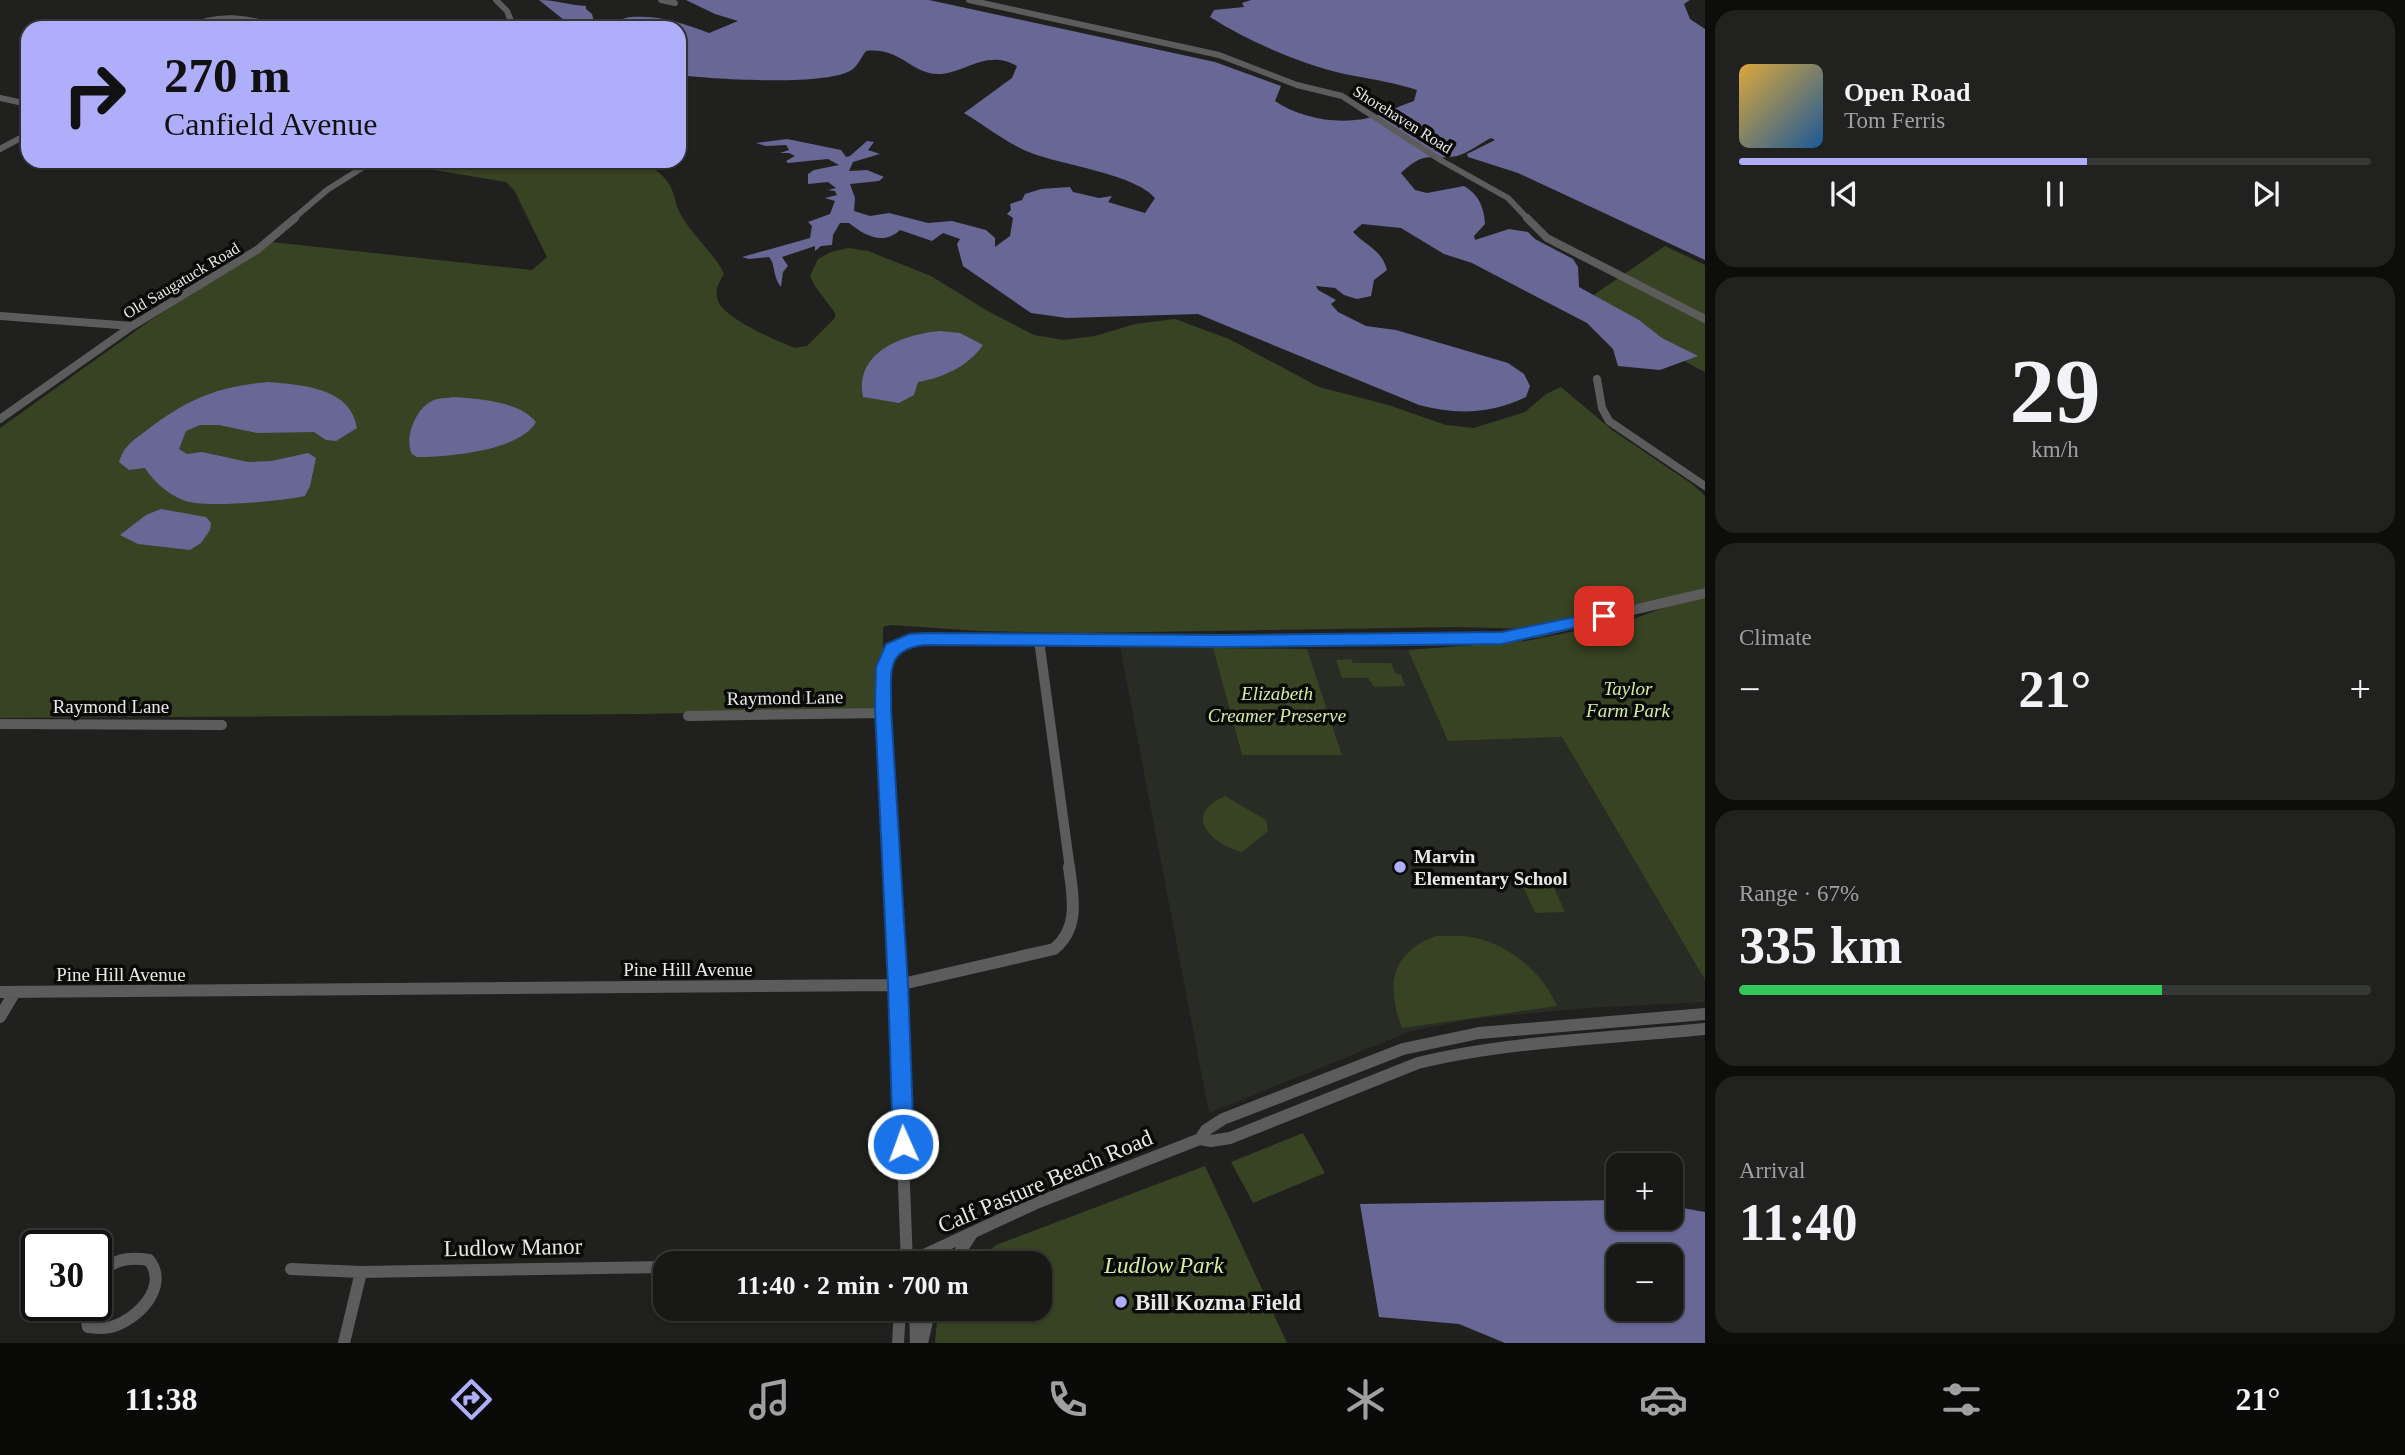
<!DOCTYPE html>
<meta charset="utf-8">
<style>
body{margin:0;font-family:Georgia,serif;background:#21221f;color:#f1f3f6;height:100vh;display:flex;flex-direction:column;font-size:26px;white-space:nowrap}
*{box-sizing:border-box;margin:0}
p{font-size:23px;color:#9fa0a1}
.icon{flex:none;width:38px;height:38px;fill:none;stroke:currentColor;stroke-width:2;stroke-linecap:round;stroke-linejoin:round}
.map{position:relative;flex:1;overflow:hidden}
.sheet{display:flex;flex-direction:column;gap:10px;padding:10px;background:#0d0e0c;width:700px}
.sheet>*{flex:none}
.banner{position:absolute;left:21px;top:21px;width:665px;height:147px;border-radius:21px;box-shadow:0 2px 5px #0004,0 0 0 2px #363835;background:#afaefa;color:#111;overflow:hidden}
.fabs{position:absolute;left:1606px;top:1153px;display:grid;gap:14px}
.fabs a{display:grid;place-items:center;width:77px;height:77px;border-radius:14px;background:#181916;box-shadow:0 2px 5px #0004,0 0 0 2px #363835;font-size:35px}
.speed{position:absolute;left:21px;top:1230px;display:flex;gap:14px;font-size:35px;font-weight:700;text-align:center}
.speed>*{display:grid;place-content:center;width:91px;height:91px;border-radius:50%;background:#181916;box-shadow:0 2px 5px #0004,0 0 0 2px #363835;line-height:1}
.speed .limit{border:4px solid #111;border-radius:10px;background:#fff;color:#111}
.pin{position:absolute;display:grid;place-items:center;width:60px;height:60px;color:#fff;margin:-30px;border-radius:14px;box-shadow:0 4px 10px #0006}
.me{position:absolute;width:77px;margin:-38px;rotate:358deg;stroke-linejoin:round;filter:drop-shadow(0 0 5px #0008)}
.turn{display:flex;align-items:center;gap:24px;height:147px;padding:0 28px;font-size:32px}
.turn .icon{width:91px;height:91px;stroke-width:2.5}
.turn b{display:block;font-size:49px;line-height:60px}
.big{font-size:52px;font-weight:800;line-height:1.1}
.sheet .widget{flex:1;display:flex;flex-direction:column;justify-content:center;gap:10px;min-width:0;padding:0 24px;border-radius:21px;background:#21221f}
.sheet .dial{align-items:center;gap:0}
.dial b{font-size:91px;line-height:1}
.song{display:flex;align-items:center;gap:21px}
.cover{width:84px;height:84px;border-radius:10px;background:linear-gradient(135deg,hsl(40 70% 55%),hsl(210 70% 35%))}
.played{height:7px;border-radius:4px;background:linear-gradient(90deg,#afaefa 55%,#363835 55%)}
.keys{display:flex;justify-content:space-around;direction:ltr}
.heat{display:flex;justify-content:space-between;align-items:center;font-size:38px;direction:ltr}
.charge{height:10px;border-radius:5px;background:linear-gradient(90deg,#34c759 67%,#363835 0)}
.trip{position:absolute;left:653px;top:1251px;width:399px;height:70px;border-radius:21px;background:#181916;box-shadow:0 2px 5px #0004,0 0 0 2px #363835;font-weight:800;line-height:70px;text-align:center}
.dock{display:flex;height:112px;justify-content:space-around;align-items:center;background:#0a0a09;color:#9fa0a1}
.dock .icon{width:49px;height:49px}
.dock .current{color:#afaefa}
.dock b{font-size:32px;color:#f1f3f6}
main{display:flex;flex:1;min-height:0}
.map>svg:first-child{display:block}
</style>
<main>
<div class="map">
<svg width="1705" height="1343" viewBox="0 0 1705 1343">
<rect width="100%" height="100%" fill="#20211e"/>
<path fill="#292c24" d="M 1120,647 L 1213,648 L 1242,755 L 1342,754 L 1307,649 L 1408,650 L 1448,741 L 1562,737 L 1705,980 L 1705,1002 L 1586,1008 L 1473,1019 L 1411,1031 L 1209,1113 Z"/>
<path fill="#384323" d="M 381,161 L 644,162 C 653,168 663,174 669,184 C 675,193 675,205 681,215 C 692,235 718,258 724,274 C 719,282 714,291 718,301 C 725,319 777,341 795,348 L 807,346 L 835,318 L 835,313 L 815,286 L 810,276 L 818,259 L 831,252 L 848,248 L 868,251 L 931,276 L 986,310 L 1034,335 L 1063,340 L 1095,336 L 1135,324 L 1175,319 L 1229,339 L 1319,387 L 1388,405 L 1446,425 L 1474,428 L 1525,412 L 1546,394 L 1561,387 L 1612,430 L 1692,484 L 1705,496 L 1705,588 L 1615,612 L 1536,629 L 1455,627 L 1080,633 L 980,631 L 891,625 L 883,627 L 883,709 L 642,714 L 0,718 L 0,428 L 151,320 L 271,242 L 532,270 L 547,257 L 514,190 L 506,182 Z
M 1665,246 L 1705,265 L 1705,372 L 1579,305 Z
M 1705,593 L 1705,980 L 1562,737 L 1448,741 L 1408,650 L 1526,641 L 1630,620 Z
M 1213,648 L 1307,649 L 1342,755 L 1242,755 Z
M 1351,659 L 1353,663 L 1391,663 L 1396,674 L 1401,674 L 1405,686 L 1374,687 L 1368,678 L 1342,678 L 1336,660 Z
M 1225,796 L 1266,820 L 1268,831 L 1242,852 C 1210,844 1182,814 1225,796 Z
M 1521,881 L 1551,881 L 1565,912 L 1535,913 Z
M 1436,936 C 1450,936 1467,935 1480,939 C 1513,948 1544,975 1557,1006 L 1402,1028 C 1386,986 1390,953 1436,936 Z
M 1303,1133 L 1325,1173 L 1253,1203 L 1231,1162 Z
M 1205,1166 L 1287,1343 L 935,1343 L 937,1321 L 943,1309 L 1040,1309 L 1040,1264 L 974,1263 L 996,1245 Z"/>
<path fill="#686796" fill-rule="evenodd" d="M 539,0 C 556,0 569,5 586,6 L 586,9 L 592,14 L 594,22 C 608,30 618,18 631,17 C 659,15 683,23 709,33 L 738,21 L 715,14 L 686,0 L 929,0 L 1215,62 L 1281,86 L 1275,101 C 1297,116 1328,123 1355,120 C 1375,119 1396,107 1414,101 L 1417,90 C 1395,83 1377,80 1355,76 C 1307,67 1251,43 1210,17 L 1214,10 L 1244,7 L 1242,3 L 1251,0 L 1690,0 L 1684,4 L 1690,19 L 1705,29 L 1705,260 L 1518,173 L 1468,157 L 1467,154 L 1495,140 L 1491,138 C 1481,143 1468,153 1457,156 C 1429,161 1427,149 1401,173 L 1415,190 L 1427,193 L 1464,186 C 1479,195 1484,207 1485,224 L 1474,236 L 1475,240 L 1509,229 L 1528,232 L 1535,239 L 1573,259 L 1578,267 L 1579,287 L 1639,320 L 1662,338 L 1698,356 L 1660,370 L 1618,366 L 1613,349 L 1587,323 L 1472,263 L 1444,254 L 1401,228 L 1362,224 L 1353,232 C 1366,246 1382,250 1387,270 L 1374,280 L 1371,296 L 1357,299 L 1344,295 L 1335,288 L 1316,286 L 1318,290 L 1336,300 L 1331,304 L 1338,312 L 1366,326 L 1396,330 L 1508,363 L 1524,374 L 1530,386 L 1526,397 C 1490,414 1457,415 1419,405 L 1198,314 L 1067,318 L 1031,313 L 963,266 L 957,244 L 960,239 L 943,233 L 932,241 L 900,230 C 883,246 864,235 849,223 L 840,223 L 833,235 L 832,245 L 821,246 L 815,251 L 815,246 L 782,257 L 788,266 L 783,272 L 781,287 C 772,276 776,265 769,257 L 749,259 L 742,257 L 810,238 L 812,226 L 808,222 L 830,214 L 835,201 L 825,198 L 837,195 L 835,191 L 828,190 L 836,188 L 828,182 L 808,184 L 808,174 L 814,170 L 839,165 L 828,159 L 788,163 L 786,161 L 795,156 L 789,153 L 780,153 L 789,150 L 786,145 L 766,146 L 756,143 L 787,139 L 841,150 L 846,157 L 850,156 L 867,141 L 874,142 L 868,150 L 880,154 L 853,162 L 849,171 L 867,170 L 884,177 L 879,181 L 850,184 L 855,198 L 854,211 L 870,216 L 889,213 L 928,223 L 952,221 L 986,230 L 995,238 L 995,247 L 1010,236 L 1013,218 L 1007,214 L 1011,210 L 1010,204 L 1022,200 L 1025,194 L 1041,189 L 1070,187 L 1073,192 L 1099,198 L 1112,196 L 1108,202 L 1145,213 L 1155,198 C 1136,175 1064,165 1034,154 C 1010,146 986,126 964,113 L 1012,78 L 1017,66 C 987,48 964,74 938,74 C 911,74 901,47 866,51 C 862,56 858,65 853,69 C 830,87 711,79 679,75 L 679,28 L 574,28 Z
M 940,331 L 960,333 L 983,345 C 969,366 942,378 918,382 L 914,395 L 899,403 L 863,397 C 854,351 905,334 940,331 Z
M 268,382 C 301,385 351,387 357,428 L 336,441 L 326,440 L 314,432 L 257,433 L 219,425 L 200,425 L 186,431 L 179,449 L 187,454 L 202,452 L 248,462 L 271,461 L 308,453 L 316,458 L 310,486 L 305,496 C 281,501 203,509 183,500 C 168,494 154,482 145,468 L 129,470 L 119,462 C 125,444 132,442 147,430 C 188,399 216,387 268,382 Z
M 454,397 C 479,399 519,401 536,422 C 520,451 447,457 417,457 L 412,454 C 404,439 415,409 432,401 C 437,398 447,398 454,397 Z
M 161,509 L 206,517 L 211,523 L 210,530 L 201,543 L 190,550 L 138,544 L 120,535 L 146,515 Z
M 1619,1200 L 1619,1218 L 1671,1218 L 1671,1206 L 1705,1212 L 1705,1343 L 1505,1343 L 1459,1324 L 1379,1317 L 1360,1204 ZM 1619,1256 L 1671,1256 L 1671,1309 L 1619,1309 Z"/>
<g fill="none" stroke-linecap="round" stroke-linejoin="round">
<path stroke="#5c5c5d" stroke-width="6" d="M 496,0 L 507,11 L 514,28
M 661,0 L 675,3
M 969,0 L 1219,55 L 1297,85 L 1342,96 L 1442,161 L 1508,198 L 1528,219
M 187,28 C 217,13 248,17 279,28
M 0,98 L 28,104
M 0,149 L 28,134
M 293,219 L 327,190 L 373,161"/>
<path stroke="#5c5c5d" stroke-width="8" d="M 1527,218 L 1547,238 L 1705,319
M 0,316 L 132,326
M 1597,379 L 1602,408 L 1609,421 L 1705,486
M 0,419 L 132,326 L 257,250 L 295,218"/>
<path stroke="#5c5c5d" stroke-width="10" d="M 1039,640 L 1070,869
M 688,716 L 883,713
M 0,724 L 222,725
M 892,869 C 890,833 873,675 891,653 C 899,643 913,641 925,639 L 1223,641 L 1502,637 L 1539,632 L 1705,593"/>
<path stroke="#5c5c5d" stroke-width="12" d="M 892,867 L 907,1264
M 0,992 L 898,985 L 1054,949 C 1080,928 1073,897 1069,867
M 0,1017 L 15,992
M 1200,1139 L 1206,1130 L 1223,1119 L 1403,1049 L 1479,1033 L 1705,1014
M 886,1264 L 907,1263 L 1034,1204 L 1200,1139 L 1211,1141 L 1230,1138 L 1418,1063 C 1507,1041 1613,1038 1705,1029
M 952,1264 L 973,1232
M 291,1269 L 361,1272 L 665,1267
M 84,1306 L 88,1327 C 96,1328 103,1329 111,1327 C 137,1320 170,1287 149,1260 C 126,1256 112,1260 96,1278
M 915,1309 L 916,1343
M 344,1343 L 361,1272
M 898,1343 L 900,1309
M 922,1343 L 930,1309"/>
</g>
<path fill="#1a73e8" stroke="#114b97" stroke-width="2" d="M 1604,611 L 1609,612 L 1612,616 L 1609,620 L 1502,644 L 1223,647 L 925,645 C 883,649 892,676 891,709 L 908,985 L 914,1144 L 911,1152 L 903,1155 L 896,1152 L 893,1144 L 888,985 L 875,709 L 876,667 L 886,644 L 909,634 L 925,633 L 1223,635 L 1502,632 Z"/>
<g fill="#afaefa" stroke="#0a0a09" stroke-width="2.5">
<circle cx="1400" cy="867" r="7"/>
<circle cx="1121" cy="1302" r="7"/>
</g>
<g text-anchor="middle" stroke-width="7" stroke-linejoin="round" paint-order="stroke">
<g font-size="16" fill="#e8e9e7" stroke="#0a0a09">
<text transform="translate(1403 119) rotate(32)" y="6">Shorehaven Road</text>
<text transform="translate(181 280) rotate(-31)" y="6">Old Saugatuck Road</text>
</g>
<g font-size="19" font-style="italic" fill="#d3eea3" stroke="#0a0a09">
<text x="1628" y="695">Taylor<tspan x="1628" dy="22">Farm Park</tspan></text>
<text x="1277" y="700">Elizabeth<tspan x="1277" dy="22">Creamer Preserve</tspan></text>
</g>
<g font-size="19" fill="#e8e9e7" stroke="#0a0a09">
<text transform="translate(785 697) rotate(-1)" y="7">Raymond Lane</text>
<text x="111" y="713">Raymond Lane</text>
<text x="688" y="976">Pine Hill Avenue</text>
<text x="121" y="981">Pine Hill Avenue</text>
</g>
<g font-size="19" font-weight="bold" fill="#e8e9e7" stroke="#0a0a09" text-anchor="start">
<text x="1414" y="863">Marvin<tspan x="1414" dy="22">Elementary School</tspan></text>
</g>
<g font-size="23" fill="#e8e9e7" stroke="#0a0a09">
<text transform="translate(1045 1181) rotate(-23)" y="8">Calf Pasture Beach Road</text>
<text transform="translate(513 1247) rotate(-1)" y="8">Ludlow Manor</text>
</g>
<g font-size="23" font-style="italic" fill="#d3eea3" stroke="#0a0a09">
<text x="1164" y="1273">Ludlow Park</text>
</g>
<g font-size="23" font-weight="bold" fill="#e8e9e7" stroke="#0a0a09" text-anchor="start">
<text x="1135" y="1310">Bill Kozma Field</text>
</g>
</g>
</svg>
<div class="fabs">
<a>+</a>
<a>−</a>
</div>
<div class="speed"><div class="limit">30</div></div>
<div class="pin" style="left:1604px;top:616px;background:#d93025"><svg class="icon" aria-label="arrive" viewBox="0 0 24 24"><path d="M6 21V4h12l-3 4 3 4H6"/></svg></div>
<svg class="me" style="left:903px;top:1144px" viewBox="-20 -20 40 40"><circle r="17" fill="#1a73e8" stroke="#fff" stroke-width="3"/><path d="M0-11L8 9 0 5-8 9z" fill="#fff"/></svg>
<div class="trip">11:40 · 2 min · 700 m</div>
<div class="banner">
<div class="turn"><svg class="icon" aria-label="right" viewBox="0 0 24 24"><path d="M7 20v-9h11M14 6l5 5-5 5"/></svg><div><b>270 m</b>Canfield Avenue</div></div>
</div>
</div>
<section class="sheet">
<div class="widget">
<div class="song"><i class="cover"></i><div><b>Open Road</b><p>Tom Ferris</p></div></div>
<div class="played"></div>
<div class="keys"><svg class="icon" aria-label="previous" viewBox="0 0 24 24"><path d="M18 5L8 12l10 7zM5 5v14"/></svg><svg class="icon" aria-label="pause" viewBox="0 0 24 24"><path d="M8 5v14M16 5v14"/></svg><svg class="icon" aria-label="next" viewBox="0 0 24 24"><path d="M6 5l10 7-10 7zM19 5v14"/></svg></div>
</div>
<div class="widget dial"><b>29</b><p>km/h</p></div>
<div class="widget"><p>Climate</p>
<div class="heat"><a>−</a><b class="big">21°</b><a>+</a></div>
</div>
<div class="widget"><p>Range · 67%</p><b class="big">335 km</b><div class="charge"></div></div>
<div class="widget"><p>Arrival</p><b class="big">11:40</b></div>
</section>
</main>
<nav class="dock">
<b>11:38</b>
<svg class="icon current" aria-label="directions" viewBox="0 0 24 24"><path d="M12 3l9 9-9 9-9-9zM9 14v-3h6M13 9l2 2-2 2"/></svg>
<svg class="icon" aria-label="music" viewBox="0 0 24 24"><path d="M9 18V5l10-2v13"/><circle cx="6" cy="18" r="3"/><circle cx="16" cy="16" r="3"/></svg>
<svg class="icon" aria-label="phone" viewBox="0 0 24 24"><path d="M5 4h4l2 5-3 2q2 4 5 5l2-3 5 2v4C11 20 4 13 5 4z"/></svg>
<svg class="icon" aria-label="climate" viewBox="0 0 24 24"><path d="M12 3v18M4 7l16 10M4 17L20 7"/></svg>
<svg class="icon" aria-label="car" viewBox="0 0 24 24"><path d="M5 17H2v-5l4-1 3-4h7l3 4 3 1v5h-3M9 17h6M6 11h13"/><circle cx="7" cy="17" r="2"/><circle cx="17" cy="17" r="2"/></svg>
<svg class="icon" aria-label="filters" viewBox="0 0 24 24"><path d="M4 7h16M4 17h16"/><circle cx="9" cy="7" r="2"/><circle cx="15" cy="17" r="2"/></svg>
<b>21°</b>
</nav>
